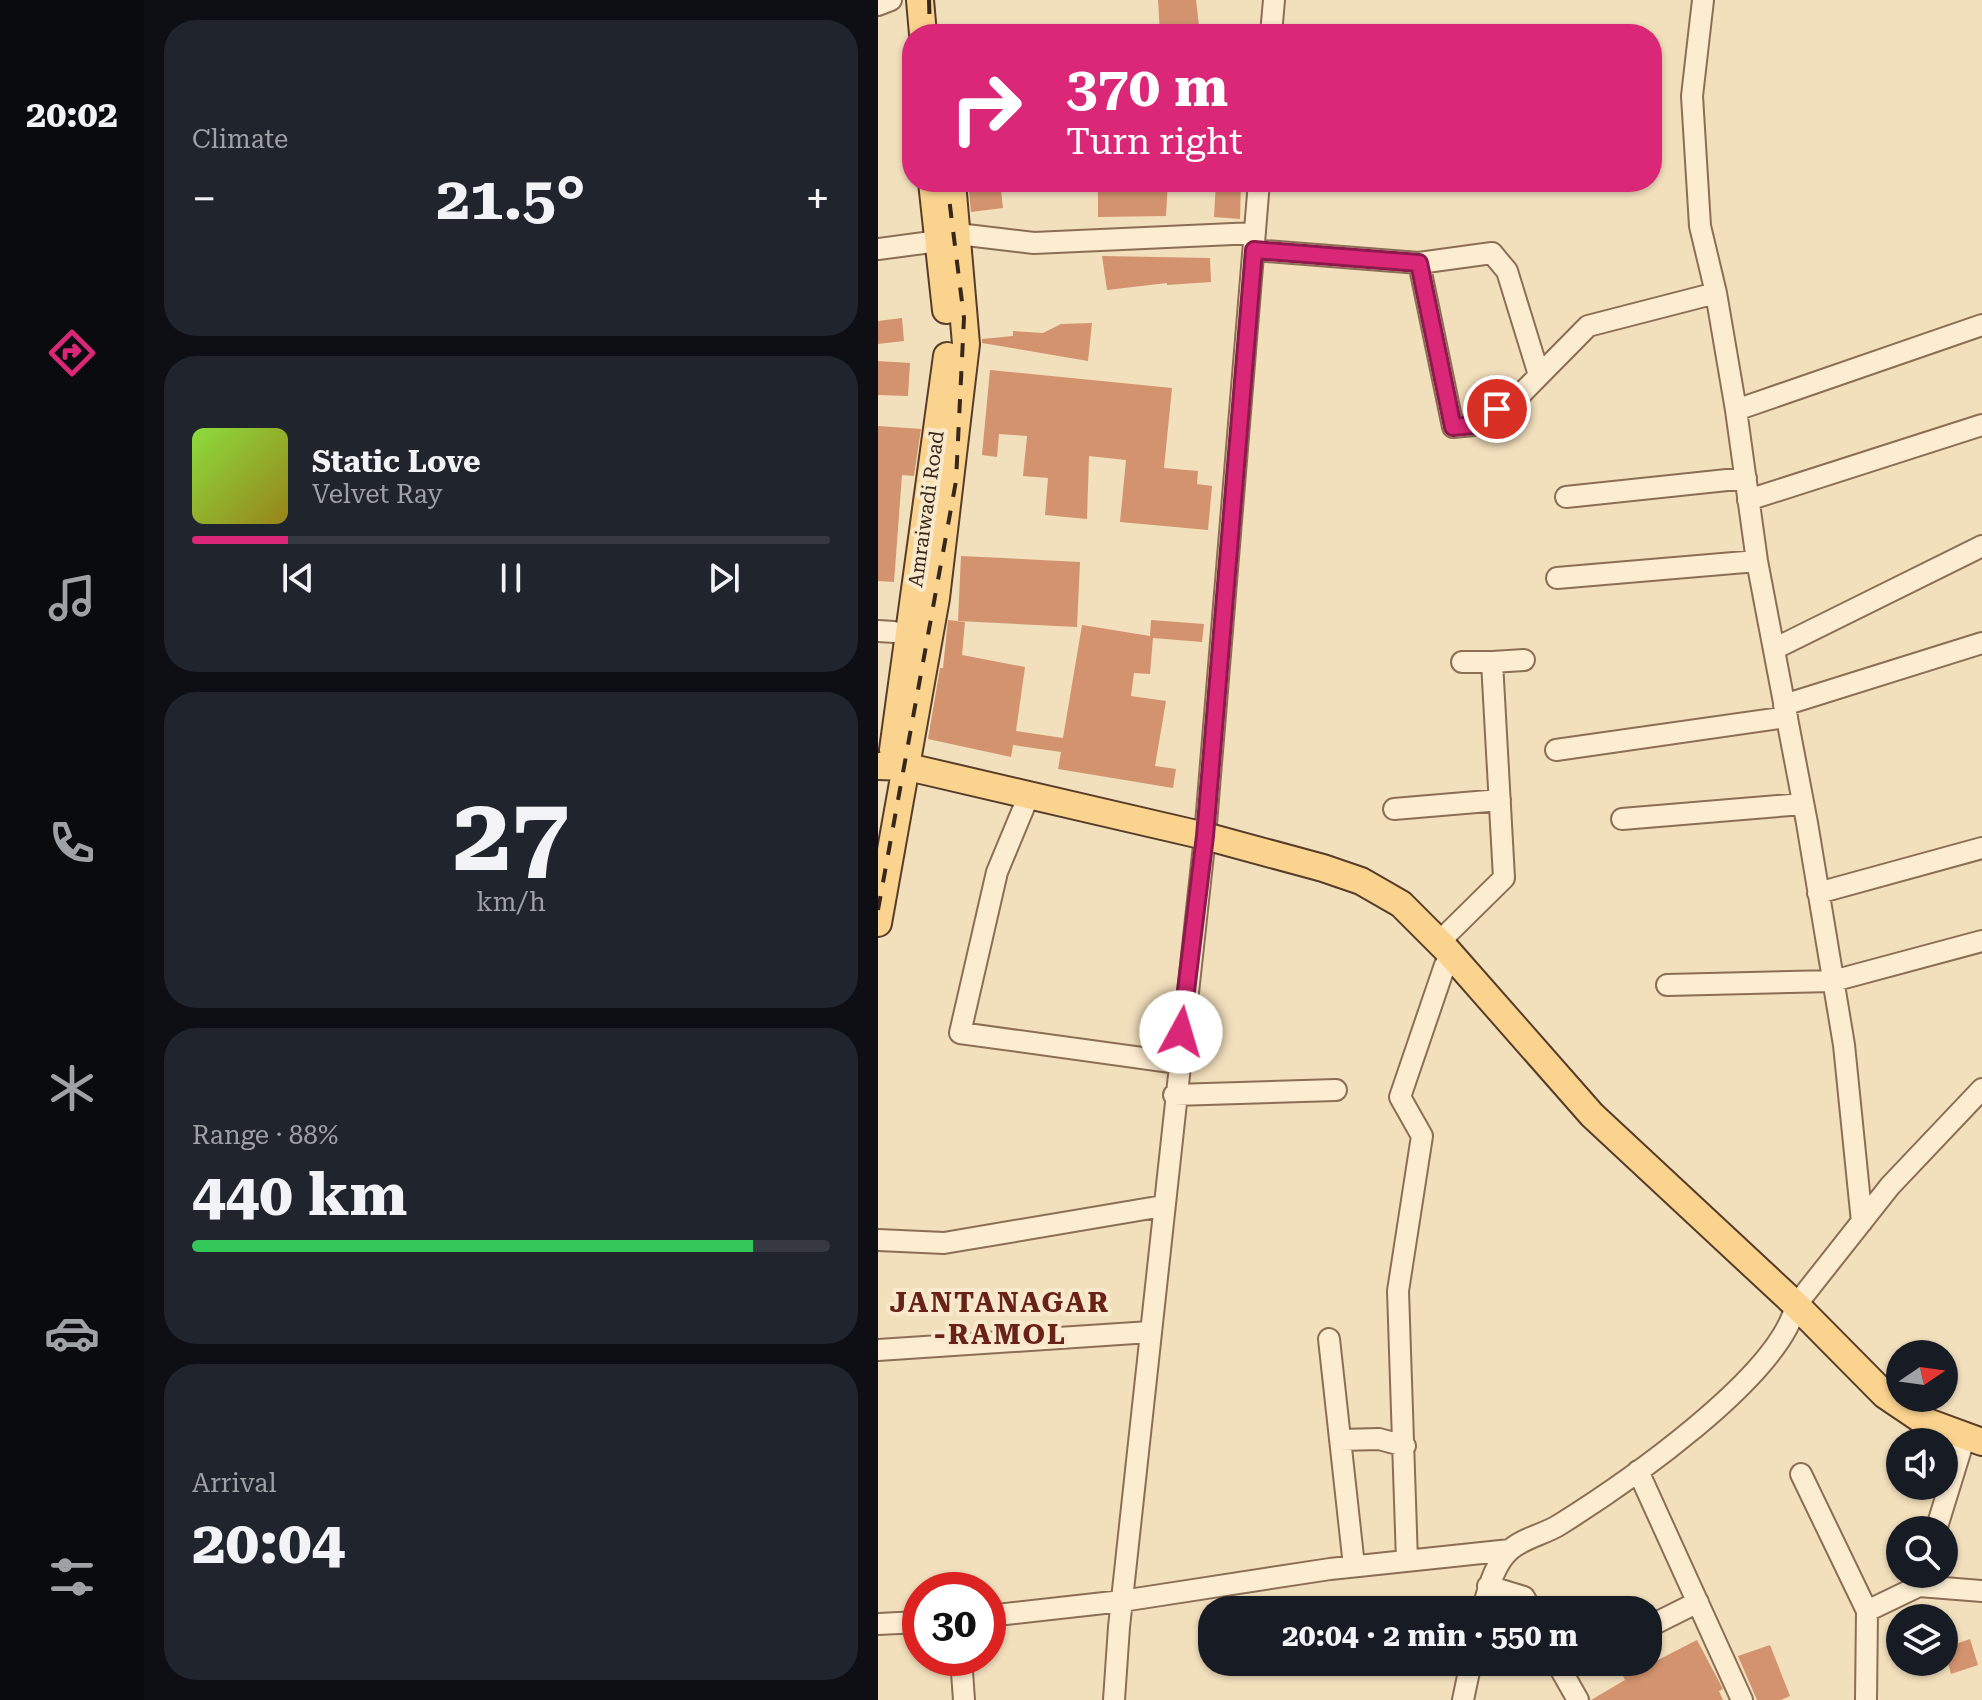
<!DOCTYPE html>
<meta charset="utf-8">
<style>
body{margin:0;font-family:"Roboto Serif",serif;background:#20242c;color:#f1f3f6;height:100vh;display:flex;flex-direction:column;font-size:30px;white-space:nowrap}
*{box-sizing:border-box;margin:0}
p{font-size:26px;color:#9ea1a6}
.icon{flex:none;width:44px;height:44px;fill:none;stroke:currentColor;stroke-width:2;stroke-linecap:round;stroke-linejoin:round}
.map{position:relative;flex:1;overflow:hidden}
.drawer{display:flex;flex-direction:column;gap:20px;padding:20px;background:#0d0f14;width:734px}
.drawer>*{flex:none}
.guide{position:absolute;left:24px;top:24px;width:760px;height:168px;border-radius:32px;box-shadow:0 2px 6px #0004;background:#db2777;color:#fff;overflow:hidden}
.needle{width:52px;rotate:77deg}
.controls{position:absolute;left:1008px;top:1340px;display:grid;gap:16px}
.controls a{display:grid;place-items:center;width:72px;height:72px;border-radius:50%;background:#171b24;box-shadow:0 2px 6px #0004;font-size:40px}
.speed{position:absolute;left:24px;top:1572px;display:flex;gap:16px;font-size:40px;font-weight:700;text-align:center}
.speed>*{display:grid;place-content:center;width:104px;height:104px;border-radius:50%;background:#171b24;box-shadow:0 2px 6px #0004;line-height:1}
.speed .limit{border:12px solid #d22;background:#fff;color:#111}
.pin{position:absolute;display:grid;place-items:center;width:68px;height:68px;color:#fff;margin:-34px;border:4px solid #fff;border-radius:50%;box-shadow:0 2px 8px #0007}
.me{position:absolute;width:88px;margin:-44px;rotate:6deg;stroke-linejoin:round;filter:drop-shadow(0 0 6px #0008)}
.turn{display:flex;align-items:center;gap:28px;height:168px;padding:0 32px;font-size:36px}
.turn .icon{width:104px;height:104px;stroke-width:2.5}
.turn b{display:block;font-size:56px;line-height:68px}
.big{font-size:60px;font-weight:700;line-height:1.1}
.drawer .widget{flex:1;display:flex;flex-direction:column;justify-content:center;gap:12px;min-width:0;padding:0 28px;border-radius:32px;background:#20242c}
.drawer .dial{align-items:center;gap:0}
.dial b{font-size:104px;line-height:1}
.song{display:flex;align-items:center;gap:24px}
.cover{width:96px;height:96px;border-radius:12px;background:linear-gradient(135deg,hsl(90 70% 55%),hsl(50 70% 35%))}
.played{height:8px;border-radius:4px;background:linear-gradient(90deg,#db2777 15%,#363941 15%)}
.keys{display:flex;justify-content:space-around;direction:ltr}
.heat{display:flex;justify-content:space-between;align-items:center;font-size:44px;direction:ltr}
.charge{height:12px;border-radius:6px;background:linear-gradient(90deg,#34c759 88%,#363941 0)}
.trip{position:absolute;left:320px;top:1596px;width:464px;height:80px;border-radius:32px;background:#171b24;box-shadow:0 2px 6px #0004;font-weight:700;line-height:80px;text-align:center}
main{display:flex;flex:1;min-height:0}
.tabs{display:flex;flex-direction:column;width:144px;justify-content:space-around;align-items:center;background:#090b0e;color:#9ea1a6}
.tabs .icon{width:56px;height:56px}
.tabs .active{color:#db2777}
.tabs b{font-size:36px;color:#f1f3f6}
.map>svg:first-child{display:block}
</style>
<main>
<nav class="tabs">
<b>20:02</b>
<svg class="icon active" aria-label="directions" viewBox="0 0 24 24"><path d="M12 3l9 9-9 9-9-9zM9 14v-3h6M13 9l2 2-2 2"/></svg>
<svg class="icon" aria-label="music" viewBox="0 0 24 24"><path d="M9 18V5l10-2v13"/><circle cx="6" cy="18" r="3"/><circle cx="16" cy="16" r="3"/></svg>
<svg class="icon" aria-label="phone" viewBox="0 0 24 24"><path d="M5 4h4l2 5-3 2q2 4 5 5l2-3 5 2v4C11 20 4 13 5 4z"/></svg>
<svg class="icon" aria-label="climate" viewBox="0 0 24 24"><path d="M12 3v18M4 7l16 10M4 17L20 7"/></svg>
<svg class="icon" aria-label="car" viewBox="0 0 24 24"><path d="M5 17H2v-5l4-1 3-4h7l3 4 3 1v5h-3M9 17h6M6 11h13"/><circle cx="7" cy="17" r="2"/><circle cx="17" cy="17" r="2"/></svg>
<svg class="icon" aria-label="filters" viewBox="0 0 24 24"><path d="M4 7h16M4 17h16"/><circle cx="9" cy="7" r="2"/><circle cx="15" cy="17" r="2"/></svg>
</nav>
<section class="drawer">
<div class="widget"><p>Climate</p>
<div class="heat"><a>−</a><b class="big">21.5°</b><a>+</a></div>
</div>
<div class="widget">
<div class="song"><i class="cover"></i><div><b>Static Love</b><p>Velvet Ray</p></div></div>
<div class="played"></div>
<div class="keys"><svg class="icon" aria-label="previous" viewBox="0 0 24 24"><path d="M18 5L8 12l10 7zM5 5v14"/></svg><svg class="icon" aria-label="pause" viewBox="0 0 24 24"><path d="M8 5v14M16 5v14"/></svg><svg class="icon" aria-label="next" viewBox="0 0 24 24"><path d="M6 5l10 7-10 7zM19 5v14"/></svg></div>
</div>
<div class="widget dial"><b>27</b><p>km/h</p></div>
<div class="widget"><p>Range · 88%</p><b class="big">440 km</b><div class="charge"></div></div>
<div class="widget"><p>Arrival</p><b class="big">20:04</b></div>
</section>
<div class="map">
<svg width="1104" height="1700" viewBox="0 0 1104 1700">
<rect width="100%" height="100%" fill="#f2dfbc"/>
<path fill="#d3936e" d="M 280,0 L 318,0 L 322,34 L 282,34 Z
M 90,182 L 122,182 L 125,208 L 93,212 Z
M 220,182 L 290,182 L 288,216 L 220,217 Z
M 338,182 L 363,182 L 362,219 L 336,217 Z
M 224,256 L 332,258 L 333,282 L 289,285 L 289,283 L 229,290 Z
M 24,318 L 26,341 L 0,344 L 0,321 Z
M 214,323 L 210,361 L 104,343 L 104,339 L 135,336 L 135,331 L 165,333 L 183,324 Z
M 0,361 L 32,363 L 30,396 L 0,395 Z
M 112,370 L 294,388 L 286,468 L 320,471 L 319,484 L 334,486 L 330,530 L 242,522 L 248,460 L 211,456 L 209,519 L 167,515 L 170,478 L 145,476 L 149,436 L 121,434 L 119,457 L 104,455 Z
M 0,426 L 43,429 L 36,476 L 24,475 L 16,582 L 0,581 Z
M 83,556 L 202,562 L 199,627 L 80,621 Z
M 70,620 L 87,622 L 84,655 L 147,667 L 138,731 L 185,738 L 204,625 L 272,636 L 273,620 L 326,624 L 324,642 L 275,638 L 272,674 L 256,673 L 253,696 L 288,701 L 277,766 L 298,769 L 295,788 L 180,769 L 183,752 L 135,745 L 133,757 L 50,739 L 62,668 L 65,668 Z
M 1092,1639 L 1100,1665 L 1073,1674 L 1066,1648 Z
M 819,1640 L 845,1689 L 841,1691 L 845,1700 L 713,1700 L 747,1680 L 742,1670 L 759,1662 L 770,1662 L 770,1645 L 778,1661 Z
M 892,1645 L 912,1696 L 903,1700 L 879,1700 L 860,1656 Z"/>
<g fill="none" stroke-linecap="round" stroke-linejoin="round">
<g stroke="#8b6e54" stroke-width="24">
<path id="minor" d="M 825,0 L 814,96 L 822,226 L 838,293 L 858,410 L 879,561 L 929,823 L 966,1045 L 984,1222
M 0,5 L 13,0
M 393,34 L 396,0
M 0,249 L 61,241 L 80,234 L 156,243 L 377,233
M 376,250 L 541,263 L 614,253 L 629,271 L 661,375
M 541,263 L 575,427 L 596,425 L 643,394 L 710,326 L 838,293
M 858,410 L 1104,325
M 688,497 L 868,478
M 870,500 L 1104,425
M 679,578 L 879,561
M 0,631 L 16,632
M 896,649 L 1104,546
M 614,662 L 646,660
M 906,705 L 1104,643
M 678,750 L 909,717
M 146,807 L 119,872 L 82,1033 L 300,1063
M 516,809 L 622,800
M 744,819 L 925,804
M 940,893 L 1104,848
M 561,942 L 626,878 L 614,662 L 584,662
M 789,985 L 955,981 L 1104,941
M 296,1095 L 458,1090
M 0,1240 L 66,1243 L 285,1206
M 451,1339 L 476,1566
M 0,1350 L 272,1332
M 462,1440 L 501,1439 L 527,1446
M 760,1471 L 864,1700
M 923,1474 L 989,1611
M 1058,1530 L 1083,1449
M 529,1561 L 520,1291 L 544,1136 L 522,1097 L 567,965
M 610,1586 L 646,1597 L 653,1610
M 1041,1586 L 1104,1591
M 605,1610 C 609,1591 617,1563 632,1550 C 645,1538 667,1534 681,1525 C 745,1485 901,1378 918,1305 L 1012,1186 L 1104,1089
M 110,1616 L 244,1601 L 452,1569 L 632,1550
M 0,1624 L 42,1622
M 770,1627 L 820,1602
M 83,1658 L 86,1700
M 683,1670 L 700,1700
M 236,1700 L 241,1627 L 327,836 L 381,182
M 585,1700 L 593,1662
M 988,1700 L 989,1611 L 1041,1586 L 1045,1574"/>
</g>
<g stroke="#573c29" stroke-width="30">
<path id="major" d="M 42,0 L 45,34
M 54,182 L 68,310
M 15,750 L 69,356
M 0,766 L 30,767 L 327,836 L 445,868 L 483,881 L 523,904 L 568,949 L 714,1115 L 918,1305 L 1007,1395 L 1044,1420 L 1104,1442
M 0,923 L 58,598 L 88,344 L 74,182"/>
</g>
<use href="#minor" stroke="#fcecd0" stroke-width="20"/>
<use href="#major" stroke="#fad38f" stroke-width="26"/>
<path stroke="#38271a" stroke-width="4" stroke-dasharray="14 14" stroke-linecap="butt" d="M 51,0 L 52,34
M 0,910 L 78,481 L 86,318 L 69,182"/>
</g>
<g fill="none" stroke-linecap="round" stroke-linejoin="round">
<g stroke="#8e194d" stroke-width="20">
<path id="route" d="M 303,1032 L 327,836 L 376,250 L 541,263 L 575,427 L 596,425 L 619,409"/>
</g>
<use href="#route" stroke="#db2777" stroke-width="14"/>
</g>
<g text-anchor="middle" stroke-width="8" stroke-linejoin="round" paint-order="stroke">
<g font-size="20" fill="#38271a" stroke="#f8e9cc">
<text transform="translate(48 509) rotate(-82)" y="7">Amraiwadi Road</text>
</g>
<g font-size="28" font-weight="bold" letter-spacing="2" fill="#692316" stroke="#f8e9cc">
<text x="122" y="1312">JANTANAGAR<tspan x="122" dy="32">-RAMOL</tspan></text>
</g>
</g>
</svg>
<div class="controls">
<a><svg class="needle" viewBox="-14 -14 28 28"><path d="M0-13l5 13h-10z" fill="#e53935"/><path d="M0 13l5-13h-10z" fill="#9ea1a6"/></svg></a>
<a><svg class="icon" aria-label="sound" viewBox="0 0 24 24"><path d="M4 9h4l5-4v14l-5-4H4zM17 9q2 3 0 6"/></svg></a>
<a><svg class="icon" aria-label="search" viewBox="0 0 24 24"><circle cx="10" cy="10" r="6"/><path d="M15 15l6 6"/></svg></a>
<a><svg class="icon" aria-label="layers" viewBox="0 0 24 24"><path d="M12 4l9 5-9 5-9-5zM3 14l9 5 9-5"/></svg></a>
</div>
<div class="speed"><div class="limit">30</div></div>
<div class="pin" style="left:619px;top:409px;background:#d93025"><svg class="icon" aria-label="arrive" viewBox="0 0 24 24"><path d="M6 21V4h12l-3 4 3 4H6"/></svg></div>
<svg class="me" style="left:303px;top:1032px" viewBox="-20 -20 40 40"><circle r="19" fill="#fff"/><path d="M0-13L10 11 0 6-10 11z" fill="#db2777"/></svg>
<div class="trip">20:04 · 2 min · 550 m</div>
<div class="guide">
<div class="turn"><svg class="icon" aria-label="right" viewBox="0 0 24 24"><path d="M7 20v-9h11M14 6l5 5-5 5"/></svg><div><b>370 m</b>Turn right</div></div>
</div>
</div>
</main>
